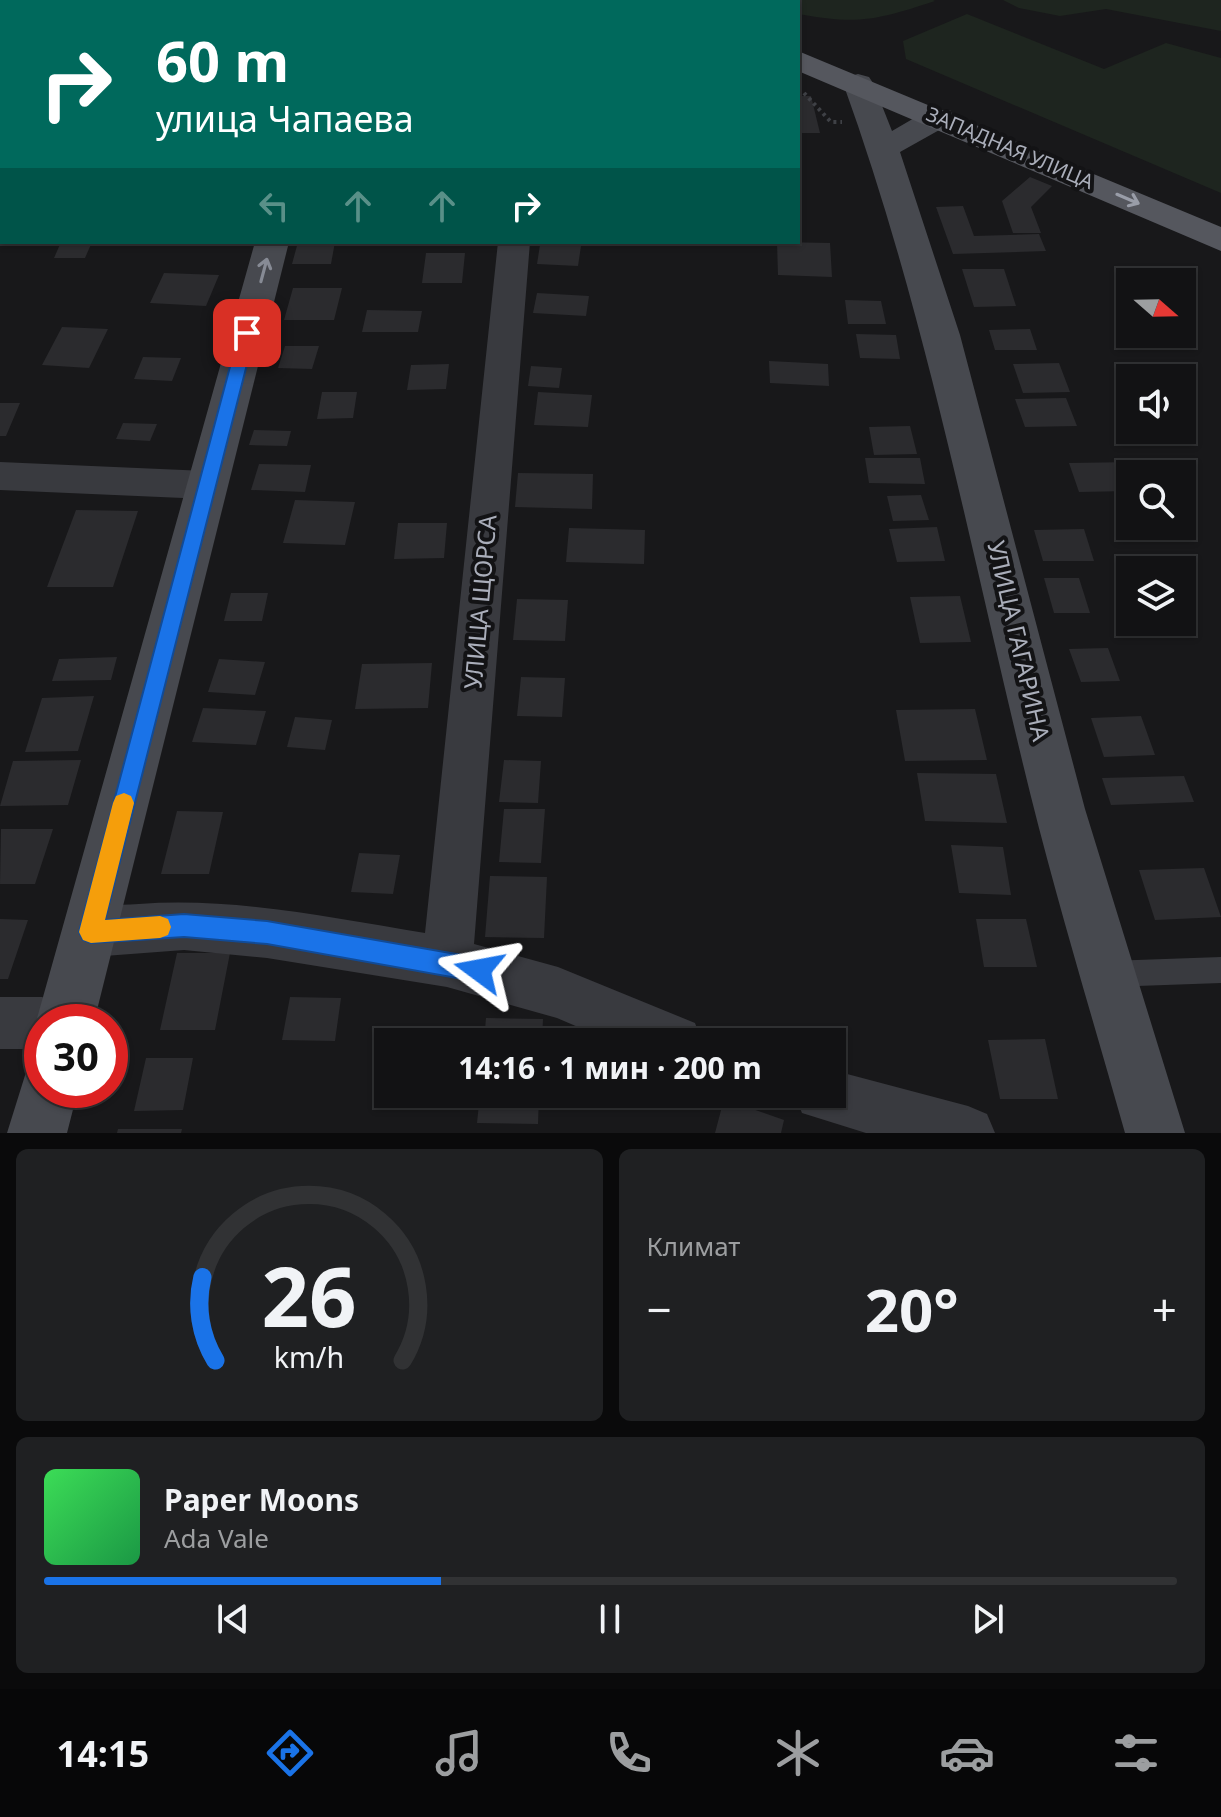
<!DOCTYPE html>
<html lang="ru">
<meta charset="utf-8">
<style>
body{margin:0;font-family:"Noto Sans",sans-serif;background:#1f2022;color:#f1f3f6;height:100vh;display:flex;flex-direction:column;font-size:30px;white-space:nowrap}
*{box-sizing:border-box;margin:0}
p{font-size:26px;color:#9c9ea0}
.icon{flex:none;width:44px;height:44px;fill:none;stroke:currentColor;stroke-width:2;stroke-linecap:round;stroke-linejoin:round}
.map{position:relative;height:1133px;overflow:hidden}
.sheet{display:flex;flex-direction:column;gap:16px;padding:16px;background:#0a0a0b;flex:1}
.sheet>*{flex:none}
.guide{position:absolute;left:0px;top:0px;width:800px;height:244px;box-shadow:0 2px 6px #0004,0 0 0 2px #313234;background:#00695c;color:#fff;overflow:hidden}
.needle{width:52px;rotate:110deg}
.tools{position:absolute;left:1116px;top:268px;display:grid;gap:16px}
.tools a{display:grid;place-items:center;width:80px;height:80px;border-radius:0px;background:#121214;box-shadow:0 2px 6px #0004,0 0 0 2px #313234;font-size:40px}
.speed{position:absolute;left:24px;top:1004px;display:flex;gap:16px;font-size:40px;font-weight:700;text-align:center}
.speed>*{display:grid;place-content:center;width:104px;height:104px;border-radius:50%;background:#121214;box-shadow:0 2px 6px #0004,0 0 0 2px #313234;line-height:1}
.speed .limit{border:12px solid #d22;background:#fff;color:#111}
.pin{position:absolute;display:grid;place-items:center;width:68px;height:68px;color:#fff;margin:-34px;border-radius:16px;box-shadow:0 4px 12px #0006}
.me{position:absolute;width:88px;margin:-44px;rotate:283deg;stroke-linejoin:round;filter:drop-shadow(0 0 6px #0008)}
.turn{display:flex;align-items:center;gap:28px;height:168px;padding:0 24px;font-size:36px}
.turn .icon{width:104px;height:104px;stroke-width:2.5}
.turn b{display:block;font-size:56px;line-height:68px}
.lanes{display:flex;align-items:center;height:76px;padding:0 24px;background:#0003;justify-content:center;gap:40px;direction:ltr}
.lanes .off{opacity:.35}
.big{font-size:60px;font-weight:700;line-height:1.1}
.sheet .card{flex:1;display:flex;flex-direction:column;justify-content:center;gap:12px;min-width:0;padding:0 28px;border-radius:12px;background:#1f2022}
.sheet .dial{align-items:center;gap:0}
.dial svg{height:208px;overflow:visible;fill:none;stroke:#313234;stroke-width:7;stroke-linecap:round;text-anchor:middle}
.dial text{fill:#f1f3f6;stroke:none}
.song{display:flex;align-items:center;gap:24px}
.cover{width:96px;height:96px;border-radius:12px;background:linear-gradient(135deg,hsl(130 70% 55%),hsl(140 70% 35%))}
.played{height:8px;border-radius:4px;background:linear-gradient(90deg,#1a73e8 35%,#313234 35%)}
.keys{display:flex;justify-content:space-around;direction:ltr}
.heat{display:flex;justify-content:space-between;align-items:center;font-size:44px;direction:ltr}
.sheet .tiles{flex:1;display:grid;gap:16px;grid-template-columns:1fr 1fr}
.card:last-child{grid-column:span 2}
.trip{position:absolute;left:374px;top:1028px;width:472px;height:80px;border-radius:0px;background:#121214;box-shadow:0 2px 6px #0004,0 0 0 2px #313234;font-weight:700;line-height:80px;text-align:center}
.tabs{display:flex;height:128px;justify-content:space-around;align-items:center;background:#070708;color:#9c9ea0}
.tabs .icon{width:56px;height:56px}
.tabs .active{color:#1a73e8}
.tabs b{font-size:36px;color:#f1f3f6}
.map>svg:first-child{display:block}
</style>
<div class="map">
<svg width="1221" height="1133" viewBox="0 0 1221 1133">
<rect width="100%" height="100%" fill="#18181a"/>
<path fill="#1e251f" d="M 768,0 L 933,0 L 935,1 C 877,20 859,25 798,14 L 798,2 Z
M 1003,0 L 1221,0 L 1221,31 L 1106,9 L 1060,16 L 1019,8 Z
M 967,14 L 1104,69 L 1166,43 L 1221,58 L 1221,193 L 906,59 L 903,41 Z"/>
<path fill="#2b2b2e" d="M 798,96 L 811,96 L 820,133 L 798,133 Z
M 1030,177 L 1052,186 L 1031,207 L 1041,233 L 1013,233 L 1002,201 Z
M 963,206 L 974,236 L 1039,234 L 1046,251 L 953,254 L 936,207 Z
M 61,242 L 92,242 L 85,258 L 54,258 Z
M 298,242 L 335,242 L 331,264 L 292,264 Z
M 777,242 L 830,243 L 832,277 L 778,275 Z
M 540,245 L 581,246 L 578,266 L 537,264 Z
M 426,253 L 465,253 L 462,283 L 422,283 Z
M 962,269 L 1004,269 L 1016,306 L 974,307 Z
M 164,273 L 219,275 L 206,306 L 150,303 Z
M 293,288 L 342,288 L 334,320 L 284,320 Z
M 537,293 L 589,296 L 586,316 L 533,313 Z
M 845,300 L 881,301 L 886,324 L 848,324 Z
M 367,310 L 422,311 L 418,332 L 362,332 Z
M 62,327 L 108,329 L 89,368 L 42,365 Z
M 1030,329 L 1037,350 L 995,350 L 989,330 Z
M 856,334 L 896,335 L 900,359 L 860,358 Z
M 285,346 L 319,346 L 312,369 L 278,368 Z
M 143,357 L 181,358 L 172,381 L 134,379 Z
M 769,361 L 828,364 L 829,386 L 770,383 Z
M 1059,363 L 1070,392 L 1023,393 L 1013,364 Z
M 449,364 L 446,389 L 407,390 L 411,365 Z
M 531,366 L 562,368 L 559,388 L 528,386 Z
M 322,392 L 357,392 L 353,418 L 317,419 Z
M 538,392 L 592,395 L 588,427 L 534,425 Z
M 1066,398 L 1077,426 L 1025,427 L 1015,399 Z
M 0,403 L 20,403 L 6,436 L 0,436 Z
M 123,423 L 157,424 L 150,441 L 116,439 Z
M 910,426 L 917,454 L 874,455 L 869,427 Z
M 254,430 L 291,431 L 287,446 L 249,445 Z
M 865,458 L 920,458 L 925,484 L 869,483 Z
M 1136,462 L 1140,474 L 1130,474 L 1130,491 L 1079,492 L 1069,463 Z
M 259,464 L 311,465 L 305,492 L 251,490 Z
M 518,473 L 593,474 L 592,509 L 515,507 Z
M 921,495 L 929,520 L 893,521 L 887,496 Z
M 295,500 L 355,502 L 345,545 L 283,543 Z
M 76,510 L 138,511 L 113,587 L 47,587 Z
M 398,523 L 447,523 L 444,558 L 394,559 Z
M 937,527 L 945,561 L 897,562 L 889,529 Z
M 569,528 L 645,530 L 644,564 L 566,562 Z
M 1084,529 L 1094,561 L 1043,561 L 1034,530 Z
M 1044,578 L 1079,578 L 1090,613 L 1054,613 Z
M 231,593 L 268,593 L 262,621 L 224,621 Z
M 960,596 L 971,642 L 920,643 L 910,597 Z
M 517,599 L 568,600 L 565,641 L 513,640 Z
M 1108,648 L 1120,681 L 1081,682 L 1069,649 Z
M 117,657 L 111,680 L 52,681 L 59,659 Z
M 219,659 L 265,662 L 255,695 L 208,692 Z
M 432,663 L 428,708 L 355,709 L 362,664 Z
M 521,677 L 565,678 L 562,717 L 517,716 Z
M 94,696 L 78,751 L 25,752 L 42,698 Z
M 203,708 L 266,711 L 256,745 L 192,742 Z
M 975,709 L 987,760 L 905,761 L 896,710 Z
M 1141,716 L 1155,755 L 1104,757 L 1091,718 Z
M 295,717 L 332,720 L 325,750 L 287,747 Z
M 81,760 L 68,805 L 0,806 L 13,761 Z
M 504,760 L 541,761 L 538,803 L 499,802 Z
M 917,773 L 996,774 L 1007,823 L 925,821 Z
M 1184,776 L 1194,802 L 1111,805 L 1102,778 Z
M 504,809 L 545,809 L 541,863 L 499,862 Z
M 177,811 L 223,812 L 209,874 L 161,874 Z
M 1,829 L 53,829 L 35,884 L 0,884 Z
M 951,845 L 1003,847 L 1011,895 L 959,893 Z
M 359,853 L 400,855 L 393,894 L 351,892 Z
M 1204,868 L 1221,917 L 1155,920 L 1139,870 Z
M 490,876 L 547,877 L 544,938 L 485,937 Z
M 0,919 L 28,920 L 8,979 L 0,979 Z
M 976,919 L 1026,919 L 1037,967 L 984,967 Z
M 177,953 L 230,953 L 215,1030 L 160,1030 Z
M 290,997 L 341,998 L 335,1041 L 282,1040 Z
M 486,1018 L 543,1019 L 542,1042 L 484,1042 Z
M 1045,1039 L 1058,1099 L 1000,1099 L 988,1040 Z
M 146,1058 L 193,1058 L 183,1110 L 134,1111 Z
M 480,1094 L 539,1094 L 538,1124 L 477,1123 Z
M 724,1099 L 784,1120 L 781,1133 L 715,1133 Z
M 118,1129 L 182,1129 L 181,1133 L 117,1133 Z"/>
<g fill="none" stroke-linecap="round" stroke-linejoin="round">
<path stroke="#3f4146" stroke-width="4" stroke-dasharray="3 4" stroke-linecap="butt" d="M 804,93 L 831,122 L 842,122"/>
<path fill="#393a3f" fill-rule="evenodd" d="M 443,0 L 457,0 L 458,2 L 444,2 Z
M 548,0 L 565,0 L 566,2 L 549,2 Z
M 1221,957 L 1221,983 L 1109,987 L 1100,983 L 1096,974 L 1100,965 L 1109,961 Z"/>
<path fill="#393a3f" fill-rule="evenodd" d="M 62,0 L 88,0 L 60,2 Z
M 0,79 L 2,79 L 2,95 L 0,95 Z
M 0,202 L 2,202 L 2,220 L 0,220 Z
M 498,242 L 530,242 L 474,944 L 558,967 L 695,1023 L 702,1042 L 613,1042 L 557,1018 L 447,987 L 267,958 L 184,950 L 91,957 L 73,950 L 66,932 L 73,914 C 95,906 116,905 139,904 C 235,897 331,918 425,933 Z
M 0,462 L 206,471 L 219,475 L 225,485 L 219,495 L 206,499 L 0,490 Z
M 0,997 L 42,997 L 60,1005 L 68,1022 L 42,1022 L 42,1049 L 0,1049 Z
M 832,1070 L 968,1106 L 987,1114 L 995,1133 L 866,1133 L 802,1113 L 794,1094 L 832,1094 Z"/>
<path fill="#47494f" fill-rule="evenodd" d="M 337,0 L 365,0 L 336,2 Z
M 858,74 L 869,77 L 873,83 L 892,131 L 928,110 L 950,110 L 954,117 L 950,124 L 900,152 L 960,335 L 1085,809 L 1185,1133 L 1125,1133 C 1090,1009 1052,886 1022,760 C 967,533 923,304 843,83 L 847,77 Z
M 255,242 L 289,242 L 94,1022 L 42,1022 L 42,1035 L 36,1022 Z
M 42,1063 L 42,1090 L 78,1090 L 67,1133 L 7,1133 L 27,1069 Z"/>
<path fill="#55575e" fill-rule="evenodd" d="M 635,0 L 666,0 L 668,2 L 637,2 Z
M 695,0 L 726,0 L 728,2 L 697,2 Z
M 798,51 L 1221,227 L 1221,251 L 798,71 Z"/>
</g>
<defs><path id="oneway-shaft" d="M-6 0H5M1.5-3L5.5 0L1.5 3" fill="none" stroke-width="1.6" stroke-linecap="round" stroke-linejoin="round" transform="scale(2)"/></defs>
<use stroke="#999da8" href="#oneway-shaft" transform="translate(1128 199) rotate(23)"/>
<use stroke="#878b95" href="#oneway-shaft" transform="translate(264 270) rotate(-75)"/>
<path fill="#1a73e8" stroke="#114b97" stroke-width="2" d="M 247,328 L 255,333 L 105,920 L 184,914 L 267,921 L 479,958 L 487,962 L 491,970 L 487,978 L 479,982 L 267,944 L 184,937 L 91,943 L 83,940 L 79,932 L 239,333 Z"/>
<path fill="#f59e0b" d="M 124,793 L 131,796 L 134,803 L 105,920 L 160,916 L 168,919 L 171,927 L 168,935 L 160,938 L 91,943 L 83,940 L 79,932 L 113,803 L 116,796 Z"/>
<g text-anchor="middle" stroke-width="8" stroke-linejoin="round" paint-order="stroke">
<g font-size="20" fill="#aaaeba" stroke="#131315">
<text transform="translate(1010 148) rotate(23)" y="7">ЗАПАДНАЯ УЛИЦА</text>
</g>
<g font-size="24" fill="#aaaeba" stroke="#131315">
<text transform="translate(481 602) rotate(-85)" y="8">УЛИЦА ЩОРСА</text>
<text transform="translate(1018 641) rotate(77)" y="8">УЛИЦА ГАГАРИНА</text>
</g>
</g>
</svg>
<div class="tools">
<a><svg class="needle" viewBox="-14 -14 28 28"><path d="M0-13l5 13h-10z" fill="#e53935"/><path d="M0 13l5-13h-10z" fill="#9c9ea0"/></svg></a>
<a><svg class="icon" aria-label="sound" viewBox="0 0 24 24"><path d="M4 9h4l5-4v14l-5-4H4zM17 9q2 3 0 6"/></svg></a>
<a><svg class="icon" aria-label="search" viewBox="0 0 24 24"><circle cx="10" cy="10" r="6"/><path d="M15 15l6 6"/></svg></a>
<a><svg class="icon" aria-label="layers" viewBox="0 0 24 24"><path d="M12 4l9 5-9 5-9-5zM3 14l9 5 9-5"/></svg></a>
</div>
<div class="speed"><div class="limit">30</div></div>
<div class="pin" style="left:247px;top:333px;background:#d93025"><svg class="icon" aria-label="arrive" viewBox="0 0 24 24"><path d="M6 21V4h12l-3 4 3 4H6"/></svg></div>
<svg class="me" style="left:479px;top:970px" viewBox="-20 -20 40 40"><path d="M0-17L14 15 0 8-14 15z" fill="#1a73e8" stroke="#fff" stroke-width="4"/></svg>
<div class="trip">14:16 · 1 мин · 200 m</div>
<div class="guide">
<div class="turn"><svg class="icon" aria-label="right" viewBox="0 0 24 24"><path d="M7 20v-9h11M14 6l5 5-5 5"/></svg><div><b>60 m</b>улица Чапаева</div></div>
<div class="lanes"><svg class="icon off" aria-label="left" viewBox="0 0 24 24"><path d="M17 20v-9H6M10 6l-5 5 5 5"/></svg><svg class="icon off" aria-label="ahead" viewBox="0 0 24 24"><path d="M12 20V5M6 11l6-6 6 6"/></svg><svg class="icon off" aria-label="ahead" viewBox="0 0 24 24"><path d="M12 20V5M6 11l6-6 6 6"/></svg><svg class="icon" aria-label="right" viewBox="0 0 24 24"><path d="M7 20v-9h11M14 6l5 5-5 5"/></svg></div>
</div>
</div>
<section class="sheet">
<div class="tiles">
<div class="card dial"><svg viewBox="0 0 100 80">
<path d="M14 69A42 42 0 1 1 86 69"/>
<path d="M14 69A42 42 0 0 1 9 37" stroke="#1a73e8"/>
<text x="50" y="56" font-size="32" font-weight="700">26</text>
<text x="50" y="72" font-size="11">km/h</text>
</svg></div>
<div class="card"><p>Климат</p>
<div class="heat"><a>−</a><b class="big">20°</b><a>+</a></div>
</div>
<div class="card">
<div class="song"><i class="cover"></i><div><b>Paper Moons</b><p>Ada Vale</p></div></div>
<div class="played"></div>
<div class="keys"><svg class="icon" aria-label="previous" viewBox="0 0 24 24"><path d="M18 5L8 12l10 7zM5 5v14"/></svg><svg class="icon" aria-label="pause" viewBox="0 0 24 24"><path d="M8 5v14M16 5v14"/></svg><svg class="icon" aria-label="next" viewBox="0 0 24 24"><path d="M6 5l10 7-10 7zM19 5v14"/></svg></div>
</div>
</div>
</section>
<nav class="tabs">
<b>14:15</b>
<svg class="icon active" aria-label="directions" viewBox="0 0 24 24"><path d="M12 3l9 9-9 9-9-9zM9 14v-3h6M13 9l2 2-2 2"/></svg>
<svg class="icon" aria-label="music" viewBox="0 0 24 24"><path d="M9 18V5l10-2v13"/><circle cx="6" cy="18" r="3"/><circle cx="16" cy="16" r="3"/></svg>
<svg class="icon" aria-label="phone" viewBox="0 0 24 24"><path d="M5 4h4l2 5-3 2q2 4 5 5l2-3 5 2v4C11 20 4 13 5 4z"/></svg>
<svg class="icon" aria-label="climate" viewBox="0 0 24 24"><path d="M12 3v18M4 7l16 10M4 17L20 7"/></svg>
<svg class="icon" aria-label="car" viewBox="0 0 24 24"><path d="M5 17H2v-5l4-1 3-4h7l3 4 3 1v5h-3M9 17h6M6 11h13"/><circle cx="7" cy="17" r="2"/><circle cx="17" cy="17" r="2"/></svg>
<svg class="icon" aria-label="filters" viewBox="0 0 24 24"><path d="M4 7h16M4 17h16"/><circle cx="9" cy="7" r="2"/><circle cx="15" cy="17" r="2"/></svg>
</nav>
